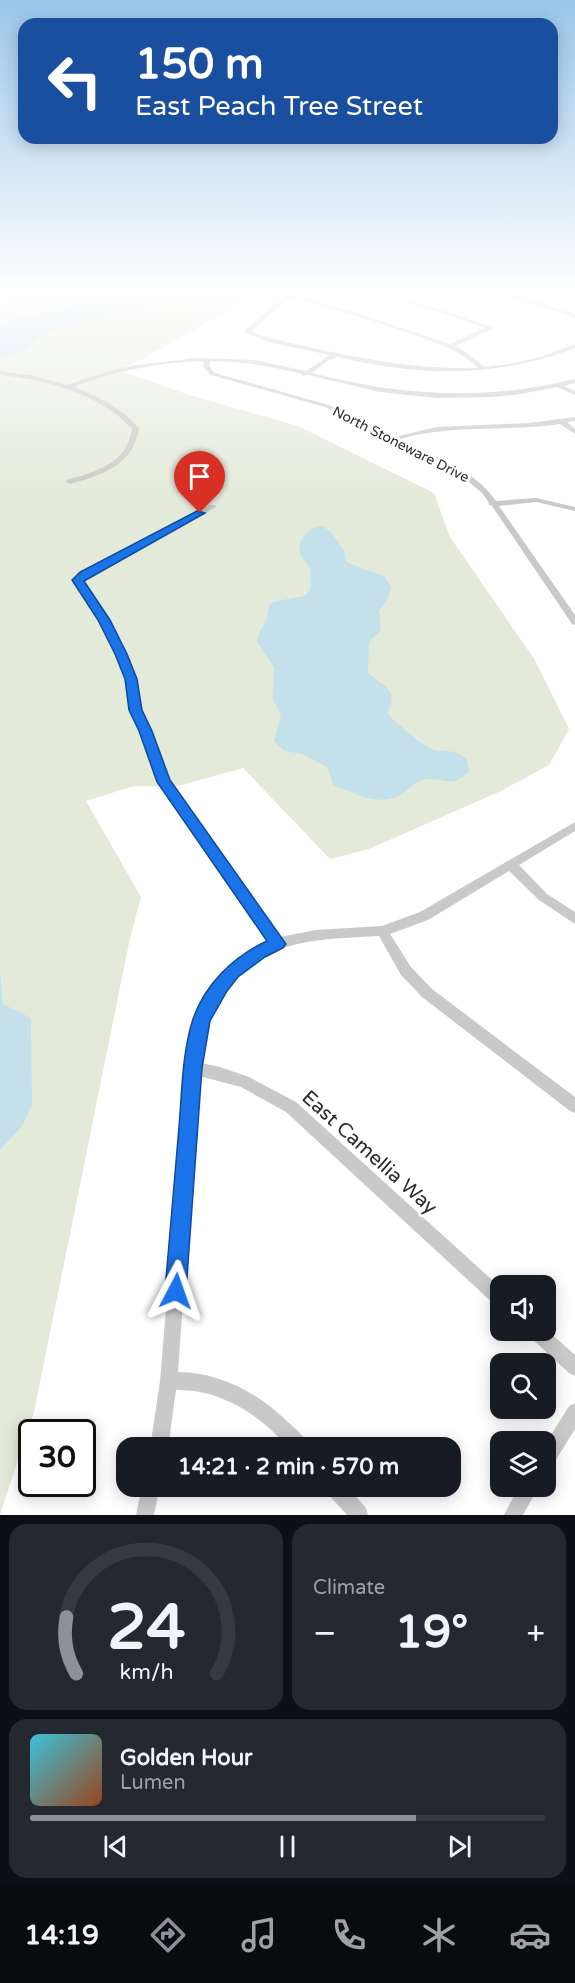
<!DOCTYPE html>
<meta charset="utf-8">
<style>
body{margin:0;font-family:"Varela Round",sans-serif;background:#242831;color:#f1f3f6;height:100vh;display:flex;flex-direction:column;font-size:22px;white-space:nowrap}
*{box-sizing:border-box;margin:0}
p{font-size:20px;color:#9ea1a6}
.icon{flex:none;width:33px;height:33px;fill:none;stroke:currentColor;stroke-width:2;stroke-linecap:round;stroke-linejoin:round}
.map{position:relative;height:1515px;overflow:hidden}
.sheet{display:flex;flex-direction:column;gap:9px;padding:9px;background:#0d0f14;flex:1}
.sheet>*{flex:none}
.guide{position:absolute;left:18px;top:18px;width:540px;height:126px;border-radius:18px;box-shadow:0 3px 15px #0003;background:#1a4fa0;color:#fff;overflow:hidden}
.fabs{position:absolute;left:490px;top:1275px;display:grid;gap:12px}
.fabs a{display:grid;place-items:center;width:66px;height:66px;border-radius:12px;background:#171b24;box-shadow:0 3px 15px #0003;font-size:30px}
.speed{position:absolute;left:18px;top:1419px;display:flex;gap:12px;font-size:30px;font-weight:700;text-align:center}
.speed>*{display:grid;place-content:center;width:78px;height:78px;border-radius:50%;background:#171b24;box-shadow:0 3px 15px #0003;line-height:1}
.speed .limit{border:3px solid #111;border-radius:9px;background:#fff;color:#111}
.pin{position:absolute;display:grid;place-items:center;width:51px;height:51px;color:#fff;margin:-62px -26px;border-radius:50% 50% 50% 0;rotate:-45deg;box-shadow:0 0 6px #0007}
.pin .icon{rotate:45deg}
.me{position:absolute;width:66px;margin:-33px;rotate:4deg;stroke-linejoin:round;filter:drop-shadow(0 0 4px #0008)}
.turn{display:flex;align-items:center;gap:21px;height:126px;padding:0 18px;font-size:27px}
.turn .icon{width:78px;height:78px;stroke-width:2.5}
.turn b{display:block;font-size:42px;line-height:51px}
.big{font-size:45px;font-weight:700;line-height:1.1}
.sheet .card{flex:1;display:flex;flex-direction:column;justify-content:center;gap:9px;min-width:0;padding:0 21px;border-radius:18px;background:#242831}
.sheet .dial{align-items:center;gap:0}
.dial svg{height:156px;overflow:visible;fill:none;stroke:#363941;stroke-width:7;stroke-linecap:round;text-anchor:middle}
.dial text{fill:#f1f3f6;stroke:none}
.song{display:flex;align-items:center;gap:18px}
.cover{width:72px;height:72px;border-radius:9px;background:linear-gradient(135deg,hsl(190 70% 55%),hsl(20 70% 35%))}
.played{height:6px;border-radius:3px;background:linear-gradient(90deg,#8c9099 75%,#363941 75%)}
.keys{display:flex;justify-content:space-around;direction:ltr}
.heat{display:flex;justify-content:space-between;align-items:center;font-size:33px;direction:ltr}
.sheet .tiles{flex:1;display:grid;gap:9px;grid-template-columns:1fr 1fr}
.card:last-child{grid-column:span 2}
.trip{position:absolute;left:116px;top:1437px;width:345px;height:60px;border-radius:18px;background:#171b24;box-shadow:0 3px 15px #0003;font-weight:700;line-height:60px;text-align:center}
.dock{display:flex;height:96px;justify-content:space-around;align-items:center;background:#090b0e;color:#9ea1a6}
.dock .icon{width:42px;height:42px}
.dock .active{color:#8c9099}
.dock b{font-size:27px;color:#f1f3f6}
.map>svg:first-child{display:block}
</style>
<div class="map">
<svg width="575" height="1515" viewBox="0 0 575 1515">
<rect width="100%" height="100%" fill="#fff"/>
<path fill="#e4ead9" d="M 17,289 L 261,289 L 251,297 L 143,359 L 118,370 L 190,395 L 298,426 L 434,493 L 450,537 L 535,660 L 569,729 L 549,765 L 501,791 L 369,849 L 330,859 L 243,768 L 178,786 L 134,786 L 86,801 L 141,897 L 130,938 L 34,1412 L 0,1515 L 0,300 Z"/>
<path fill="#c4e1eb" d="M 132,289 L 198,289 L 199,292 L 187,299 L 148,306 L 124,316 L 81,318 L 69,326 L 41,335 L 20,353 L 0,358 L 0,325 L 21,315 L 57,312 L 79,302 Z
M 322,526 C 330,529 339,542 343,549 C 346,555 343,558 348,563 L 384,576 L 391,587 L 389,597 L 379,611 L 381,630 L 369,642 L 368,673 C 386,689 398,687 388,714 C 394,721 424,747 432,749 C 446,753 457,748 467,760 L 469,772 C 450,789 447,778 426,779 C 415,780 412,788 403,793 C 381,809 354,793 333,785 L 328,768 L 303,754 L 284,751 L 274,741 L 281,715 L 273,699 L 274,667 L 257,642 C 259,628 264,628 267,617 C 269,611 267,608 272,602 L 304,596 L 310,590 C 311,583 311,576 310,570 C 309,563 302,560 300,553 C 297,539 310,527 322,526 Z
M 0,971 L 3,1004 L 31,1018 L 32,1105 L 22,1126 L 0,1150 Z"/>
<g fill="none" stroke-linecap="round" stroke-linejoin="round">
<path fill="#c9c9c9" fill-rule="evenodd" d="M 292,289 L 298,289 L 292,295 L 358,313 L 450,344 L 485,328 L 370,289 L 378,289 L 492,327 L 492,329 L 455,346 L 467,353 L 485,367 L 510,364 L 541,357 L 575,344 L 575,348 C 493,379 422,376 337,357 L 329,360 L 312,373 C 399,396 487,401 575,379 L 575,383 L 564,386 L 575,391 L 575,395 L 557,387 L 521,394 L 493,397 L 436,398 L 380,392 L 308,375 L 302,376 L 302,374 C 271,366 241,361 210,361 C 209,367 211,369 215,373 L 329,405 L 394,437 L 437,427 L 529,423 L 575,417 L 575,421 L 567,422 L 575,429 L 575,434 L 560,424 C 506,432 452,424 400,439 C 434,456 474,469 496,501 L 536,498 L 575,507 L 575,511 L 536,502 L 499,506 L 575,615 L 575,625 L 572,624 L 492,506 L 488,504 L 489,503 L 482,493 L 463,477 L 325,407 L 211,375 L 204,368 L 203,361 C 159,362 115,371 74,387 C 98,397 122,408 139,428 C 134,465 102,475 70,484 L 66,482 L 67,480 C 97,471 127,464 132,428 C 97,393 48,380 0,375 L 0,371 L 35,376 L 67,385 L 106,372 L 130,366 L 196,358 L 255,360 L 306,371 L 330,355 L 268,342 L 245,332 L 247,328 ZM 289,298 C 327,306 363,318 400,330 C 428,340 456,347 479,368 C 419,370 362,359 305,346 C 286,342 268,339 251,331 Z
M 488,289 L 497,289 L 575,314 L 575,318 Z
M 209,505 L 215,505 L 216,507 L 87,576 L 83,580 L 109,620 L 126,654 L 136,679 L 140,710 L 151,731 L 169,781 L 280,937 L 316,930 L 382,926 L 420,912 L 575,822 L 575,831 L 519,865 L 547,894 L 575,912 L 575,924 L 539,900 L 509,871 L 428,920 L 390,934 L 411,967 L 432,989 L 575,1097 L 575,1113 L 570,1111 L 422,997 L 401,975 L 379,936 C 317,940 264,937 225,993 C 219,1002 211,1011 208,1021 C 204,1035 203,1049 201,1063 L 220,1067 L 249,1077 L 296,1102 L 501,1288 L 501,1307 L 495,1305 L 286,1112 L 241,1087 L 199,1076 L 178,1372 C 220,1372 260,1394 289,1423 C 297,1430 306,1438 310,1448 L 289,1448 C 260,1415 221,1389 176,1390 L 168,1448 L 150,1448 L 160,1381 L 186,1068 C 189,1052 190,1033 196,1017 C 209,983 237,957 269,941 L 159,782 L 141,731 L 130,710 L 126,679 L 116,654 L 99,620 L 74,580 L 81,572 Z
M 546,1329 L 575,1355 L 575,1376 L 569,1373 L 529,1336 L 527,1330 L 546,1330 Z
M 575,1403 L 575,1429 L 552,1466 L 546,1469 L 546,1443 L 569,1406 Z
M 142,1486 L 160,1486 L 154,1515 L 136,1515 Z
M 325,1486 L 347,1486 L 366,1508 L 368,1515 L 347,1515 L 327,1493 Z
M 519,1486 L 539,1486 L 523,1515 L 504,1515 Z"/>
</g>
<linearGradient id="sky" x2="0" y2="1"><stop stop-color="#99c6e9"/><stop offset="0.58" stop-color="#fff"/><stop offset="1" stop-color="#fff" stop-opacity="0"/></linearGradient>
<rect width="575" height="501" fill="url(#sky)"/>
<path fill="#1a73e8" stroke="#114b97" stroke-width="1.5" d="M 197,511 L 205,513 L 84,581 L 110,620 L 127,654 L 137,679 L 142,710 L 152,731 L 170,780 L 286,944 L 283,948 L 265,957 L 238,977 L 227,991 L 210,1021 L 202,1068 L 186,1291 L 183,1299 L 176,1302 L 168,1299 L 165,1291 C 170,1237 174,1182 179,1127 C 182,1092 182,1053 193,1019 C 205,984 234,956 267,941 L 157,782 L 139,731 L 129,710 L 125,679 L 115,654 L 98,620 L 72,580 L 80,572 Z"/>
<g text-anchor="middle" stroke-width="6" stroke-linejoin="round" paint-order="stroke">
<g font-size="14" fill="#2c2c2c" stroke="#fff">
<text transform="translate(401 444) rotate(27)" y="5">North Stoneware Drive</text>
</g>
<g font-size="20" fill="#2c2c2c" stroke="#fff">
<text transform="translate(370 1152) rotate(42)" y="7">East Camellia Way</text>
</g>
</g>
</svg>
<div class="fabs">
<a><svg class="icon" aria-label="sound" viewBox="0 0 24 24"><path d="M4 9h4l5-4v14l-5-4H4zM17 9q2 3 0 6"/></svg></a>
<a><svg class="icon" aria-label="search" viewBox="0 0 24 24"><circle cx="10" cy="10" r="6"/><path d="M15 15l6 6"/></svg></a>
<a><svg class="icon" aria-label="layers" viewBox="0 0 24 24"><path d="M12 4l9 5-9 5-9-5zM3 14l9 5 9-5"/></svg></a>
</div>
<div class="speed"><div class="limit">30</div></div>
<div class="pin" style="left:200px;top:513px;background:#d93025"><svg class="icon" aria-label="arrive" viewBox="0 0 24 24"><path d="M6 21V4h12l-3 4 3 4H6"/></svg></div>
<svg class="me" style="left:176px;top:1291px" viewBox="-20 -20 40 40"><path d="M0-17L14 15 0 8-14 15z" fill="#1a73e8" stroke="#fff" stroke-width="4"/></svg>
<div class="trip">14:21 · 2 min · 570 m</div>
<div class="guide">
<div class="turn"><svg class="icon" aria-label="left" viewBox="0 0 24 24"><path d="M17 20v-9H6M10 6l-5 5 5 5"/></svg><div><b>150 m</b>East Peach Tree Street</div></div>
</div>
</div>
<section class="sheet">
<div class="tiles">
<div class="card dial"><svg viewBox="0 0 100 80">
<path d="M14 69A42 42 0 1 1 86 69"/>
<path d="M14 69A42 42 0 0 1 9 40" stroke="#8c9099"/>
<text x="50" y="56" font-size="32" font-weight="700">24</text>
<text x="50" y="72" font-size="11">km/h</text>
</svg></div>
<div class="card"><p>Climate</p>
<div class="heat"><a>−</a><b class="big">19°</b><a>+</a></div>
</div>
<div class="card">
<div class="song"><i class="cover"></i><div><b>Golden Hour</b><p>Lumen</p></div></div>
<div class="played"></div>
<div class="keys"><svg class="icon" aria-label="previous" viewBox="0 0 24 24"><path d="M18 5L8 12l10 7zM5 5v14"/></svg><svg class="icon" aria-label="pause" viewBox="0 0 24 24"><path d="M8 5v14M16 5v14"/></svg><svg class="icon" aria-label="next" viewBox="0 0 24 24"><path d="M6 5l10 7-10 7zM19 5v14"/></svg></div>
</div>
</div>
</section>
<nav class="dock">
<b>14:19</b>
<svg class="icon active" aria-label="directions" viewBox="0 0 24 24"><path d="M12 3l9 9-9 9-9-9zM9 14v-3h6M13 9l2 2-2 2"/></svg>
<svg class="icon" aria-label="music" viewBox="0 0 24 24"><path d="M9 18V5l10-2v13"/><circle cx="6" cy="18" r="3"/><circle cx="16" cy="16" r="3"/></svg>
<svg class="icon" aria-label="phone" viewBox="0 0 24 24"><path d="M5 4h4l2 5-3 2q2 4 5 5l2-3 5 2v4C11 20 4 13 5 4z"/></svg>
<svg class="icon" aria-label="climate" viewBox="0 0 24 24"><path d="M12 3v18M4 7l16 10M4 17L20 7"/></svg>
<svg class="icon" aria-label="car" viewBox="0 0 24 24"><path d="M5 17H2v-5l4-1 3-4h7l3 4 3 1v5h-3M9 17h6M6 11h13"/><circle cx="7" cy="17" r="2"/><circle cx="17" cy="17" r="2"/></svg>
</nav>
